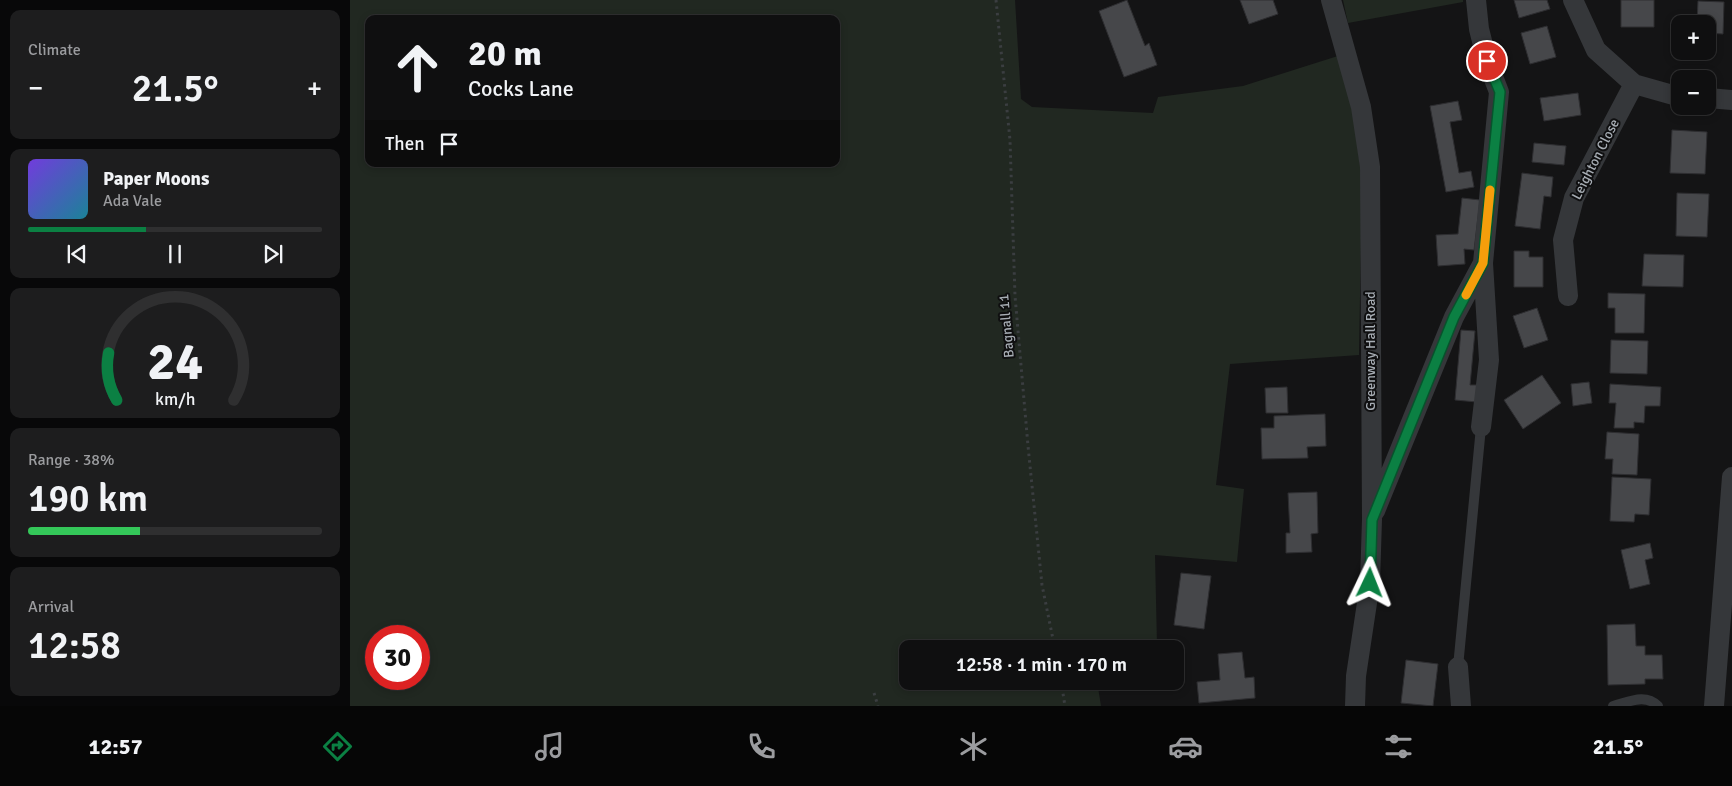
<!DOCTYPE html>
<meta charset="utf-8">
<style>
body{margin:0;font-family:Signika,sans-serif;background:#1d1d1e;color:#f1f3f6;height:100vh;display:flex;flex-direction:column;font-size:19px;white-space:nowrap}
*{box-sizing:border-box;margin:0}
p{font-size:16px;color:#9b9c9f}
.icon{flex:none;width:28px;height:28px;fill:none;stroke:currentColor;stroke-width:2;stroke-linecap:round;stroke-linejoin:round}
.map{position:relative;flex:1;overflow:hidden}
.sheet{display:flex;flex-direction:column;gap:10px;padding:10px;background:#080809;width:350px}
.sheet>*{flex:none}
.banner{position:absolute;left:15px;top:15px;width:475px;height:152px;border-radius:10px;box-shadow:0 2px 8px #0003,0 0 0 1px #2f2f30;background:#0f0f10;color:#f1f3f6;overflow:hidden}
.buttons{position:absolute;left:1321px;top:15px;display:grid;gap:10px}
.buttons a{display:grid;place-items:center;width:45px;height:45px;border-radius:10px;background:#0f0f10;box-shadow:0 2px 8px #0003,0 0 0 1px #2f2f30;font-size:25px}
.speed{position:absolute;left:15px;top:625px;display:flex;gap:10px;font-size:25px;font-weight:700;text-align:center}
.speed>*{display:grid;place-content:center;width:65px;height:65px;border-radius:50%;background:#0f0f10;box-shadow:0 2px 8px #0003,0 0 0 1px #2f2f30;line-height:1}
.speed .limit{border:8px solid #d22;background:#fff;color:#111}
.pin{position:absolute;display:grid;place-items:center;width:42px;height:42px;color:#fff;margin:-21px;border:2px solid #fff;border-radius:50%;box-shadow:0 1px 5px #0007}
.me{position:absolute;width:55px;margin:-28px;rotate:2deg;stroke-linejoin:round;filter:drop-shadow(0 0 4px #0008)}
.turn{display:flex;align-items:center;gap:18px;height:105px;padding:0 20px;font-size:22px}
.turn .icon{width:65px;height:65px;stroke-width:2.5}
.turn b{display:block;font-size:35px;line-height:42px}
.then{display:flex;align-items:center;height:48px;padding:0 20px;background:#0003;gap:10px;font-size:19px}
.big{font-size:38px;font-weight:600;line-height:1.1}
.sheet .card{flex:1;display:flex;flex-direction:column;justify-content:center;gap:8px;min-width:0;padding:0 18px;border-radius:10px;background:#1d1d1e}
.sheet .dial{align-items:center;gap:0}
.dial svg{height:130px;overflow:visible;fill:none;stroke:#2f2f30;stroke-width:7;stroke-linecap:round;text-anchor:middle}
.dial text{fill:#f1f3f6;stroke:none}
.song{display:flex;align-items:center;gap:15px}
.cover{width:60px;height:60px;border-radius:8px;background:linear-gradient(135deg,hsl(260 70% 55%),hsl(190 70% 35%))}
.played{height:5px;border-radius:2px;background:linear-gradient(90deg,#0b8043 40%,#2f2f30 40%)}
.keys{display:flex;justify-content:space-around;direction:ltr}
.heat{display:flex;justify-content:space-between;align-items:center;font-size:28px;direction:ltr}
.charge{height:8px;border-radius:4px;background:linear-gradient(90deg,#34c759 38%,#2f2f30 0)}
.trip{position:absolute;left:549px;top:640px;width:285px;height:50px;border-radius:10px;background:#0f0f10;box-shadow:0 2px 8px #0003,0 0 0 1px #2f2f30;font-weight:600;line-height:50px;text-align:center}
.menu{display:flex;height:80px;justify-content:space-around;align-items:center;background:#060606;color:#9b9c9f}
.menu .icon{width:35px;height:35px}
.menu .current{color:#0b8043}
.menu b{font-size:22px;color:#f1f3f6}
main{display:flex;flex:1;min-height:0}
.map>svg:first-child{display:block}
</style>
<main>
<section class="sheet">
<div class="card"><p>Climate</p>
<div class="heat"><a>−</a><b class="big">21.5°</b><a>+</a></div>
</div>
<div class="card">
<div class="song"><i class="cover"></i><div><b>Paper Moons</b><p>Ada Vale</p></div></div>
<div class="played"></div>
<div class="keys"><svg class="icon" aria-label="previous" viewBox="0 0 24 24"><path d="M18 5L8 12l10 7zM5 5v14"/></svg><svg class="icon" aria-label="pause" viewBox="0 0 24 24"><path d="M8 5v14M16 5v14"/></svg><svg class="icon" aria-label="next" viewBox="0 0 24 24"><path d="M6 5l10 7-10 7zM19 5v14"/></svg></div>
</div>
<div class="card dial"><svg viewBox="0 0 100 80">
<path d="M14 69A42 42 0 1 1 86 69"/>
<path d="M14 69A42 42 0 0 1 9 40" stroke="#0b8043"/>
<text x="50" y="56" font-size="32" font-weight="700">24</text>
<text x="50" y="72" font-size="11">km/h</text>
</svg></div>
<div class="card"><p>Range · 38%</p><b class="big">190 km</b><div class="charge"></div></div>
<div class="card"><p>Arrival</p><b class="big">12:58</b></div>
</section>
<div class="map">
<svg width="1382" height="706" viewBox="0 0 1382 706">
<rect width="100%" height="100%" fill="#141415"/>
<path fill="#212821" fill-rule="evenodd" d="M 0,0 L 665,0 L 671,99 L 682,107 L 803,113 L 808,97 L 893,86 L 991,55 L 1004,120 L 1012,181 L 1009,355 L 880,364 L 866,485 L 894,489 L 887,562 L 805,555 L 807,645 L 772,649 L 558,649 L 558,681 L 747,681 L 751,706 L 0,706 ZM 19,19 L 486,19 L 486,164 L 19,164 ZM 26,636 L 69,636 L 69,679 L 26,679 Z
M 993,0 L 1113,0 L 1113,2 L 998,23 Z"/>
<path fill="#46474a" stroke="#2e2e31" d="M 777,0 L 795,46 L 799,43 L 807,65 L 774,77 L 749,11 Z
M 890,0 L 923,0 L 928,14 L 899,24 Z
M 1164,0 L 1197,0 L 1200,9 L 1169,18 Z
M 1271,0 L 1304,0 L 1304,27 L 1271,27 Z
M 1348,1 L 1374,2 L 1373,34 L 1358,33 L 1358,24 L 1347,24 Z
M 1197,26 L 1206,57 L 1180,64 L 1171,33 Z
M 1228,93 L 1231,115 L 1194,121 L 1190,98 Z
M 1108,101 L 1112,120 L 1100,122 L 1109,173 L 1121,171 L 1124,187 L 1096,192 L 1080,106 Z
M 1322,130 L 1357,132 L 1355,174 L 1320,173 Z
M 1184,143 L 1216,146 L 1214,165 L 1182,162 Z
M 1172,173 L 1203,177 L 1201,197 L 1194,196 L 1190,229 L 1165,226 Z
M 1327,193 L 1359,194 L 1357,237 L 1326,236 Z
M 1112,198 L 1130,200 L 1124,250 L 1114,249 L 1115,264 L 1088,266 L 1086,235 L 1108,234 Z
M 1164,251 L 1179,251 L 1179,257 L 1193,257 L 1193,287 L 1164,287 Z
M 1294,254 L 1334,255 L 1333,287 L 1292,286 Z
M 1258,293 L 1295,294 L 1294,333 L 1265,333 L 1265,308 L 1258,308 Z
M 1187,308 L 1198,340 L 1174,348 L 1163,316 Z
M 1111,330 L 1125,331 L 1120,385 L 1129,385 L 1127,402 L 1105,400 Z
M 1261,340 L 1298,341 L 1297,374 L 1260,373 Z
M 1192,375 L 1211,403 L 1173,429 L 1154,400 Z
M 1239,382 L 1242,403 L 1223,406 L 1221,384 Z
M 1260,384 L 1311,387 L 1310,406 L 1295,406 L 1294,423 L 1284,422 L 1284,428 L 1264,428 L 1266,403 L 1259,403 Z
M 937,387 L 938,413 L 916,413 L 915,388 Z
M 975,414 L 976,446 L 957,447 L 958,458 L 912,459 L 911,428 L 924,428 L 924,416 Z
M 1257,432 L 1289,434 L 1287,475 L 1262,474 L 1263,459 L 1255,459 Z
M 1262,477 L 1301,479 L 1299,515 L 1285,514 L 1284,522 L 1260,521 Z
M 967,492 L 968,533 L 961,534 L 962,552 L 936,553 L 936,533 L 940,533 L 938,493 Z
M 1300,543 L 1303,558 L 1295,560 L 1300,584 L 1280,589 L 1271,550 Z
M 831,573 L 861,576 L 854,629 L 824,625 Z
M 1285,624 L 1286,646 L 1295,646 L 1295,655 L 1312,655 L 1313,679 L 1295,679 L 1295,684 L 1258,685 L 1257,625 Z
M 892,652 L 895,678 L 904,677 L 905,698 L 849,703 L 847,682 L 870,680 L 868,654 Z
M 1056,660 L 1088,664 L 1083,706 L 1051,703 Z"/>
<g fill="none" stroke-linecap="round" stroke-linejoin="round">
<path stroke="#3b3e41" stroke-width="3" stroke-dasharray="2.5 4" stroke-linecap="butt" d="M 646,0 L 660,140 L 665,296 L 678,446 L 692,585 L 705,649
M 711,681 L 715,706
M 524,693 L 528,706"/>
<path stroke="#35373a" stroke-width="10" d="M 1108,667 L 1131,427
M 1263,706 C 1279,702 1295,693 1308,706"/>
<path stroke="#35373a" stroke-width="20" d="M 981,0 L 1011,107 L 1020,167 L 1022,519 L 1020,583 L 1006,676 L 1005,706
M 1223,0 L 1246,50 L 1284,84 L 1330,97
M 1358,98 L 1382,100
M 1218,296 L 1213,240 L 1224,198 L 1284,84
M 1131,427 L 1139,360 L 1133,263
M 1025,511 L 1104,317 L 1133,263 L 1149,92 L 1137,61 L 1129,29 L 1126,0
M 1108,667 L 1111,706
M 1364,706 L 1382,477"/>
</g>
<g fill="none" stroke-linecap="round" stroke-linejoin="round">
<g stroke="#07532c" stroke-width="12">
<path id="route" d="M 1020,583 L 1022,520 L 1104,317 L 1133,263 L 1150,92 L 1137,61"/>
</g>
<use href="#route" stroke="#0b8043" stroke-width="9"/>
<path stroke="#f59e0b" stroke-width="9" d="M 1116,295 L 1133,263 L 1140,190"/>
</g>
<g text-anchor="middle" stroke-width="4" stroke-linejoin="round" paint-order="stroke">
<g font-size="14" fill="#a7adb4" stroke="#0f0f10">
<text transform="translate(1245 159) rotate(-63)" y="5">Leighton Close</text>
<text transform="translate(656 326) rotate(-95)" y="5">Bagnall 11</text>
<text transform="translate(1020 351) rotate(-90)" y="5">Greenway Hall Road</text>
</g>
</g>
</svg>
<div class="buttons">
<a>+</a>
<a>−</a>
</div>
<div class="speed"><div class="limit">30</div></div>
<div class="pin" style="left:1137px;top:61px;background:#d93025"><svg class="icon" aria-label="arrive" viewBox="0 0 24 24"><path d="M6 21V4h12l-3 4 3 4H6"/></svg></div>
<svg class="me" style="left:1020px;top:583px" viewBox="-20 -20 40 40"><path d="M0-17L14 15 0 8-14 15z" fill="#0b8043" stroke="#fff" stroke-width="4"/></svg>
<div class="trip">12:58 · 1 min · 170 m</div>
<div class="banner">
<div class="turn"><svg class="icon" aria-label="ahead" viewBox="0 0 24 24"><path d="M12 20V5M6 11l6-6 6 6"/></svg><div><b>20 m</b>Cocks Lane</div></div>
<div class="then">Then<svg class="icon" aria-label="arrive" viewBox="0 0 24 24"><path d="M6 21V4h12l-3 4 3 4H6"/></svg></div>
</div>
</div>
</main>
<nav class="menu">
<b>12:57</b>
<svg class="icon current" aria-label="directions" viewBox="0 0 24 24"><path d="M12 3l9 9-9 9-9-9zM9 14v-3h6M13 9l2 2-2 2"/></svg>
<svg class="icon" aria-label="music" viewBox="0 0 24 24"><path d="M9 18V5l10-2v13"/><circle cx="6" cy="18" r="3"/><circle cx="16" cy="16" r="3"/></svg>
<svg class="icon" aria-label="phone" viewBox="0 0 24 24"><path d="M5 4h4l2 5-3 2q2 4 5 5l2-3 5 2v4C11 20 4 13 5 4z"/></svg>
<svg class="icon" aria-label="climate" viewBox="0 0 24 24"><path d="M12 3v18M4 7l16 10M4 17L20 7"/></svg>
<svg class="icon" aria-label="car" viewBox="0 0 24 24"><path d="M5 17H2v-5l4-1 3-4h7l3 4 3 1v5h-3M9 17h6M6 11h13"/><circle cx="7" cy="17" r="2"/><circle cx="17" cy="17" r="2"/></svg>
<svg class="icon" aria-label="filters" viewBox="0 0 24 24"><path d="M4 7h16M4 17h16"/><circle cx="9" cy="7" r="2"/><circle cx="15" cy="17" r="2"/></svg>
<b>21.5°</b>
</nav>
